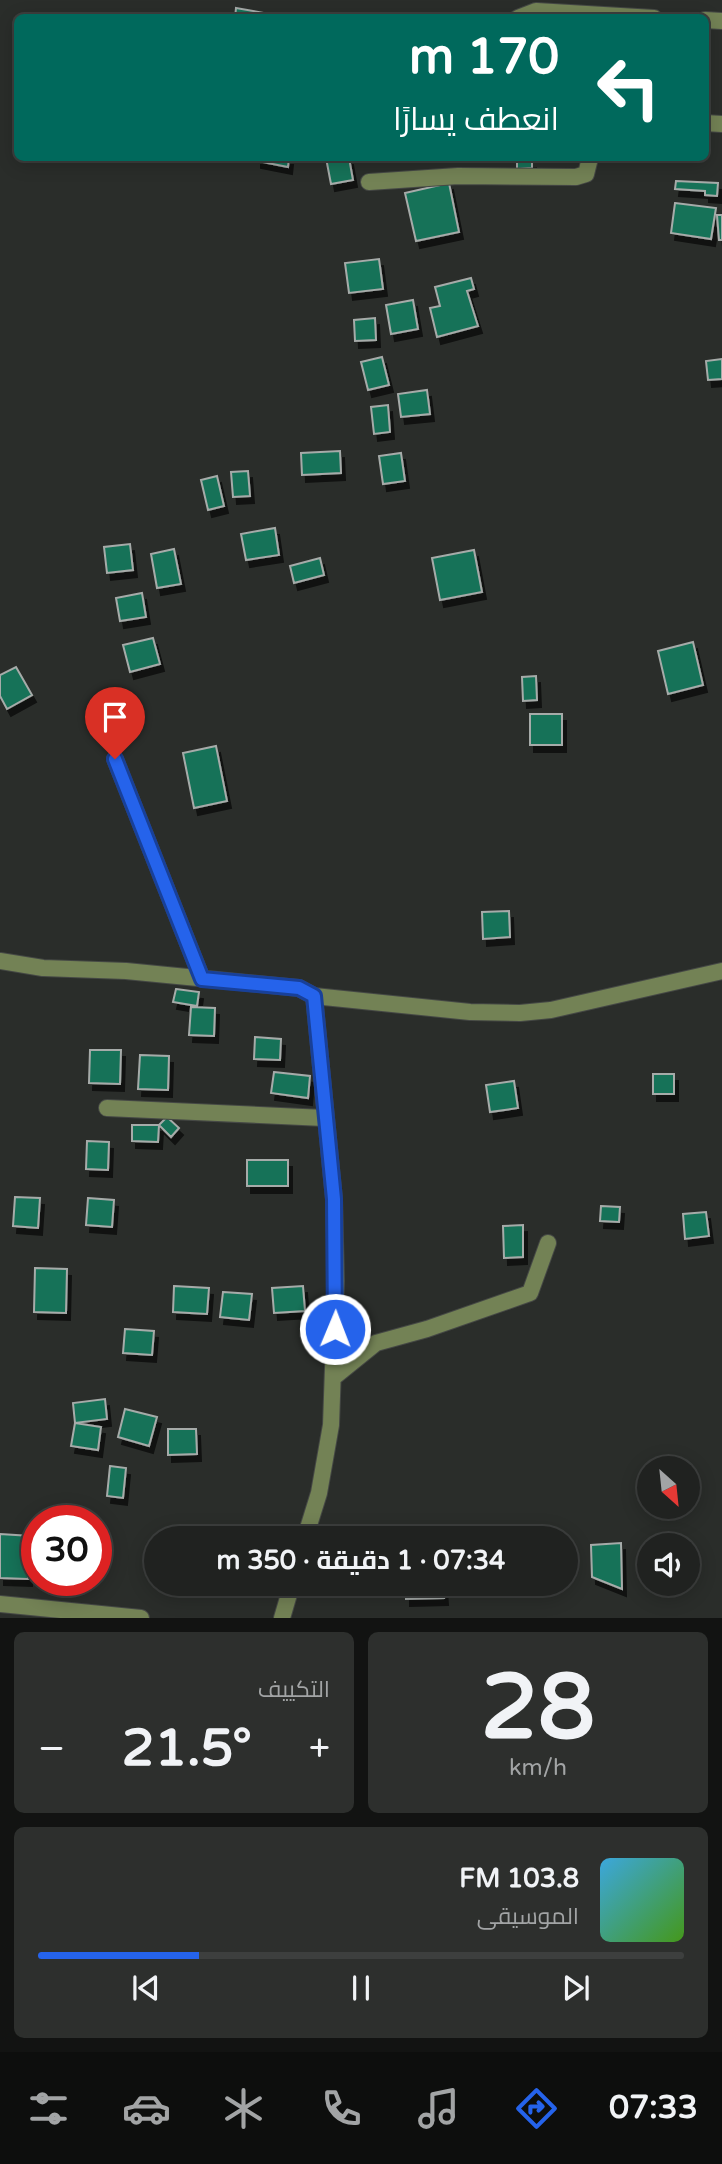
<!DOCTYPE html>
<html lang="ar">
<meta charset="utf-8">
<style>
body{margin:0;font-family:"Varela Round",Cairo,sans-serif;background:#2d2f2d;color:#f1f3f6;direction:rtl;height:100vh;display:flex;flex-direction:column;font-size:26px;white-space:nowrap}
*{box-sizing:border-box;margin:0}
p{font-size:23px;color:#a2a4a5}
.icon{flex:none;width:38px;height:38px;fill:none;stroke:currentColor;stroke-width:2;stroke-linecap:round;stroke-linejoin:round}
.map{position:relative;height:1618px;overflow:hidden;direction:ltr}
.side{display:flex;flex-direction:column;gap:14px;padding:14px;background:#121312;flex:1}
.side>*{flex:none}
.hud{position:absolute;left:14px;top:14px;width:695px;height:147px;border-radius:10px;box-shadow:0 4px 18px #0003,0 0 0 2px #3d3f3e;direction:rtl;background:#00695c;color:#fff;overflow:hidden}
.needle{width:46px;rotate:153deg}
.controls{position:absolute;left:637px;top:1456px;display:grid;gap:14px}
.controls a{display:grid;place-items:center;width:63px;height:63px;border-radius:50%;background:#202220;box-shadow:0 4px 18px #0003,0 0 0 2px #3d3f3e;font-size:35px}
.speed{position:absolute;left:21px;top:1505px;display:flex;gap:14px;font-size:35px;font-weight:700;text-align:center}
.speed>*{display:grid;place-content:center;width:91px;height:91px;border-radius:50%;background:#202220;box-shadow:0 4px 18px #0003,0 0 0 2px #3d3f3e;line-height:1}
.speed .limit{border:10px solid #d22;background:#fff;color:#111}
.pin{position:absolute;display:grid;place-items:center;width:60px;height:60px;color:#fff;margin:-72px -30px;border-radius:50% 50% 50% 0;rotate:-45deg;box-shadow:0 0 7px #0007}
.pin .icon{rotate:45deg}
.me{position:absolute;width:77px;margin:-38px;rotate:1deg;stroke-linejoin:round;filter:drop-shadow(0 0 5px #0008)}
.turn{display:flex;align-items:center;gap:24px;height:147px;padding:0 35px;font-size:32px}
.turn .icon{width:91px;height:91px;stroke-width:2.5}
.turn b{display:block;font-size:49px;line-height:60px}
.big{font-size:52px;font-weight:700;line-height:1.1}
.side .card{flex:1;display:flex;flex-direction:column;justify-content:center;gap:10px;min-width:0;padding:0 24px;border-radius:10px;background:#2d2f2d}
.side .dial{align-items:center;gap:0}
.dial b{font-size:91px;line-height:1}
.song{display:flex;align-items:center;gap:21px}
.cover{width:84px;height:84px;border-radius:10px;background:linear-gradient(135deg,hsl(200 70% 55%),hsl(100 70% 35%))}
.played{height:7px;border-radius:4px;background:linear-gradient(90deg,#2563eb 25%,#3d3f3e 25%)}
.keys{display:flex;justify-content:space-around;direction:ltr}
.heat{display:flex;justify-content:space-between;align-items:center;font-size:38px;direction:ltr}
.side .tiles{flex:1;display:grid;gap:14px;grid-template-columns:1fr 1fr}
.card:last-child{grid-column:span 2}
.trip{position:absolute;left:144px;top:1526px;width:434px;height:70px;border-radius:35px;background:#202220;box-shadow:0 4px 18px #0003,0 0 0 2px #3d3f3e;font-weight:700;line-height:70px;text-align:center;direction:rtl}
.tab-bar{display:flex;height:112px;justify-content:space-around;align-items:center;background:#0d0e0d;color:#a2a4a5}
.tab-bar .icon{width:49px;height:49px}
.tab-bar .selected{color:#2563eb}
.tab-bar b{font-size:32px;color:#f1f3f6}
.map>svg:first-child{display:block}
</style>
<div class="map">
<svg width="722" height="1618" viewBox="0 0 722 1618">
<defs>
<filter id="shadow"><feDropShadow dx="4" dy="7" stdDeviation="0" flood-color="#0009"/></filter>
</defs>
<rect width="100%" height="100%" fill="#2a2d2a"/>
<path fill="#177258" stroke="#a6aba9" stroke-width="2" filter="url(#shadow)" d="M 236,8 L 264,13 L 263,18 L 235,18 Z
M 257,158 L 289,158 L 288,167 L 257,161 Z
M 326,158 L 349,158 L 353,180 L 331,184 Z
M 532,161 L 532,168 L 517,169 L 517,162 Z
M 676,181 L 718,183 L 717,196 L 705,195 L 705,191 L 675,189 Z
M 449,183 L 459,232 L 416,241 L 405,193 Z
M 675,203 L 716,208 L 711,239 L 671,233 Z
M 717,215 L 722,215 L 722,240 L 719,240 Z
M 379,259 L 383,289 L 349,293 L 345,263 Z
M 471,278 L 474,289 L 467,291 L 478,326 L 437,337 L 430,308 L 440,306 L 435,287 Z
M 413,300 L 418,329 L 391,334 L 386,305 Z
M 375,318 L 376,340 L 355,341 L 354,320 Z
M 382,357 L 389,385 L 368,390 L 361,362 Z
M 722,359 L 722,379 L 708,380 L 706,361 Z
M 427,390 L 430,414 L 401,417 L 398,394 Z
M 388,405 L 390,432 L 374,434 L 371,407 Z
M 340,451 L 341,473 L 302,475 L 301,453 Z
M 401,453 L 405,481 L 383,484 L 379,456 Z
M 248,471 L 250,496 L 233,497 L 231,472 Z
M 217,476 L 224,506 L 208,510 L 201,480 Z
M 275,528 L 279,555 L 246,560 L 241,534 Z
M 130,544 L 133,570 L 107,573 L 104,547 Z
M 174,549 L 181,584 L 157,588 L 151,554 Z
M 474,550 L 482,592 L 440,600 L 432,558 Z
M 320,558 L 324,575 L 294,583 L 290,566 Z
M 142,593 L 146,617 L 120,621 L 116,598 Z
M 153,638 L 160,664 L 130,672 L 123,645 Z
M 693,642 L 703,685 L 668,694 L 658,651 Z
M 16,667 L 32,695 L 7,709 L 0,696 L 0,675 Z
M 536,676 L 537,700 L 523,701 L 522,677 Z
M 530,714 L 562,714 L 562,745 L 530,745 Z
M 216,746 L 227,801 L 194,808 L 183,753 Z
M 509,911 L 510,937 L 483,939 L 482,912 Z
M 176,989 L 199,992 L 197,1006 L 173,1002 Z
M 191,1007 L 215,1008 L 214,1036 L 189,1035 Z
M 255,1037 L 281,1039 L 280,1060 L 254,1059 Z
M 90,1050 L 121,1050 L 120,1084 L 89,1083 Z
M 140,1055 L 169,1056 L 168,1090 L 138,1089 Z
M 274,1072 L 310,1076 L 308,1098 L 271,1093 Z
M 653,1074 L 674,1074 L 674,1094 L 653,1094 Z
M 514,1081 L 518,1108 L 490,1112 L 486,1085 Z
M 167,1117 L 179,1128 L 171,1137 L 159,1125 Z
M 132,1125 L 159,1125 L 158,1142 L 132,1141 Z
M 87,1141 L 109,1142 L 108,1170 L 86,1169 Z
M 247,1160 L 288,1160 L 288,1186 L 247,1186 Z
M 15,1197 L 40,1198 L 38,1228 L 13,1226 Z
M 88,1198 L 114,1200 L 112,1227 L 86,1225 Z
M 601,1206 L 620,1207 L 619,1222 L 600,1221 Z
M 706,1212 L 709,1236 L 685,1239 L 683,1214 Z
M 523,1225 L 523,1257 L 504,1258 L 503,1226 Z
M 35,1268 L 67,1269 L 66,1313 L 34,1312 Z
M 174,1286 L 209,1288 L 207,1314 L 173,1312 Z
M 303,1286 L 305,1311 L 274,1313 L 272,1288 Z
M 223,1292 L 252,1294 L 249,1320 L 220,1317 Z
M 125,1329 L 154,1331 L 152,1355 L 123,1353 Z
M 105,1399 L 107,1419 L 75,1423 L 73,1403 Z
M 125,1409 L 157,1417 L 149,1446 L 118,1437 Z
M 75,1423 L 101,1427 L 98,1450 L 71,1446 Z
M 168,1429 L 196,1429 L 197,1454 L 168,1455 Z
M 110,1466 L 126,1468 L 123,1498 L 107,1496 Z
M 0,1534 L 31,1536 L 28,1579 L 0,1578 Z
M 621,1543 L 622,1589 L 592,1577 L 591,1545 Z
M 406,1584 L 443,1584 L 444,1598 L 406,1599 Z
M 498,1584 L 527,1584 L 526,1590 L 497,1588 Z"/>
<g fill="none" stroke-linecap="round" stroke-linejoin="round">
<g stroke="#454845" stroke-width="18">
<path id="minor" d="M 518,18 L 536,11 L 654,18
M 705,20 L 722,21
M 705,123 L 722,124
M 369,182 L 458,176 L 576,177 L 586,174 L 590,158
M 115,759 L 202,979
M 0,961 L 43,968 L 126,971 L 299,988 L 314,996 L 470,1012 L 520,1013 L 551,1010 L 722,971
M 107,1108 L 324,1118
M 334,1377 L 376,1343 L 427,1329 L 530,1293 L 548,1243
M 305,1538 L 319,1493 L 331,1425 L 336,1281 L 334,1199 L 314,996
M 0,1604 L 141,1618
M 282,1618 L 292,1584"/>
</g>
<use href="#minor" stroke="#738255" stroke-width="16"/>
</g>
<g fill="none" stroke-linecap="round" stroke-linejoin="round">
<g stroke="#184099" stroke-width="18">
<path id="route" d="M 115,759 L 202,979 L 299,988 L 314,996 L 334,1199 L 335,1329"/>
</g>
<use href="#route" stroke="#2563eb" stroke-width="12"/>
</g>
</svg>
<div class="controls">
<a><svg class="needle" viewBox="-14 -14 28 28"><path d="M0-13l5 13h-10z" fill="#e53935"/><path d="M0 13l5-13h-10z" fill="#a2a4a5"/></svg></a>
<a><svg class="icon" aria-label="sound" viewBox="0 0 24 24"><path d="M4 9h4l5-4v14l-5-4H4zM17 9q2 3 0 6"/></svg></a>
</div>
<div class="speed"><div class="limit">30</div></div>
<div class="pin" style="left:115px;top:759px;background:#d93025"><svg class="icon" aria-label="arrive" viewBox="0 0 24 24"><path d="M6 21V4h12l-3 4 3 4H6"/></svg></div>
<svg class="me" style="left:335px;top:1329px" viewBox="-20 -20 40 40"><circle r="17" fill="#2563eb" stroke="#fff" stroke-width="3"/><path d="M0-11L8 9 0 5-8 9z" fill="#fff"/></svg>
<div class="trip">07:34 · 1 دقيقة · 350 m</div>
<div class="hud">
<div class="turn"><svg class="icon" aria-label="left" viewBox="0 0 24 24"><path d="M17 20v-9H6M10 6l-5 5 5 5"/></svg><div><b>170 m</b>انعطف يسارًا</div></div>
</div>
</div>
<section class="side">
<div class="tiles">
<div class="card dial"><b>28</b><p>km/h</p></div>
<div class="card"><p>التكييف</p>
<div class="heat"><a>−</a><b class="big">21.5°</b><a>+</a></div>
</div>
<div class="card">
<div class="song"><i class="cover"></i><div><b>103.8 FM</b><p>الموسيقى</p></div></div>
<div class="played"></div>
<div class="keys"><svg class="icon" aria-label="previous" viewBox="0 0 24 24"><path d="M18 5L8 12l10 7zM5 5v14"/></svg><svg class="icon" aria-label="pause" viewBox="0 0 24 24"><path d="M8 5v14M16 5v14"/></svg><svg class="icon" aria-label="next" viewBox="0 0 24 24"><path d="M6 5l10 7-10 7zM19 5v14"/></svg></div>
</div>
</div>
</section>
<nav class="tab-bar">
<b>07:33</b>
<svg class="icon selected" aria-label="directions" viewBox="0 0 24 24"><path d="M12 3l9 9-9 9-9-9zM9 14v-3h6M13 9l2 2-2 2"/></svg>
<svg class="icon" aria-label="music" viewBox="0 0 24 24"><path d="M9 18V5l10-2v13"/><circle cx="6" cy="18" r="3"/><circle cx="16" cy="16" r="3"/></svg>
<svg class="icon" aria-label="phone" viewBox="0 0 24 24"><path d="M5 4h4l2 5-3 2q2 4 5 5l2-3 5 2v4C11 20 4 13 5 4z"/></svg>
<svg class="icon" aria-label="climate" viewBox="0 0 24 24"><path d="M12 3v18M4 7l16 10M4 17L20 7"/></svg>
<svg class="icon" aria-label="car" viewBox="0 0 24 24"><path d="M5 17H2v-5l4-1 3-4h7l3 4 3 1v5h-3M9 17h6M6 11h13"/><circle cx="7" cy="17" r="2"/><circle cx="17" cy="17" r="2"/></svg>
<svg class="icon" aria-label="filters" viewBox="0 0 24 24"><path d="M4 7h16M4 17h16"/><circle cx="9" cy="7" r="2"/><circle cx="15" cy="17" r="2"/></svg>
</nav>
